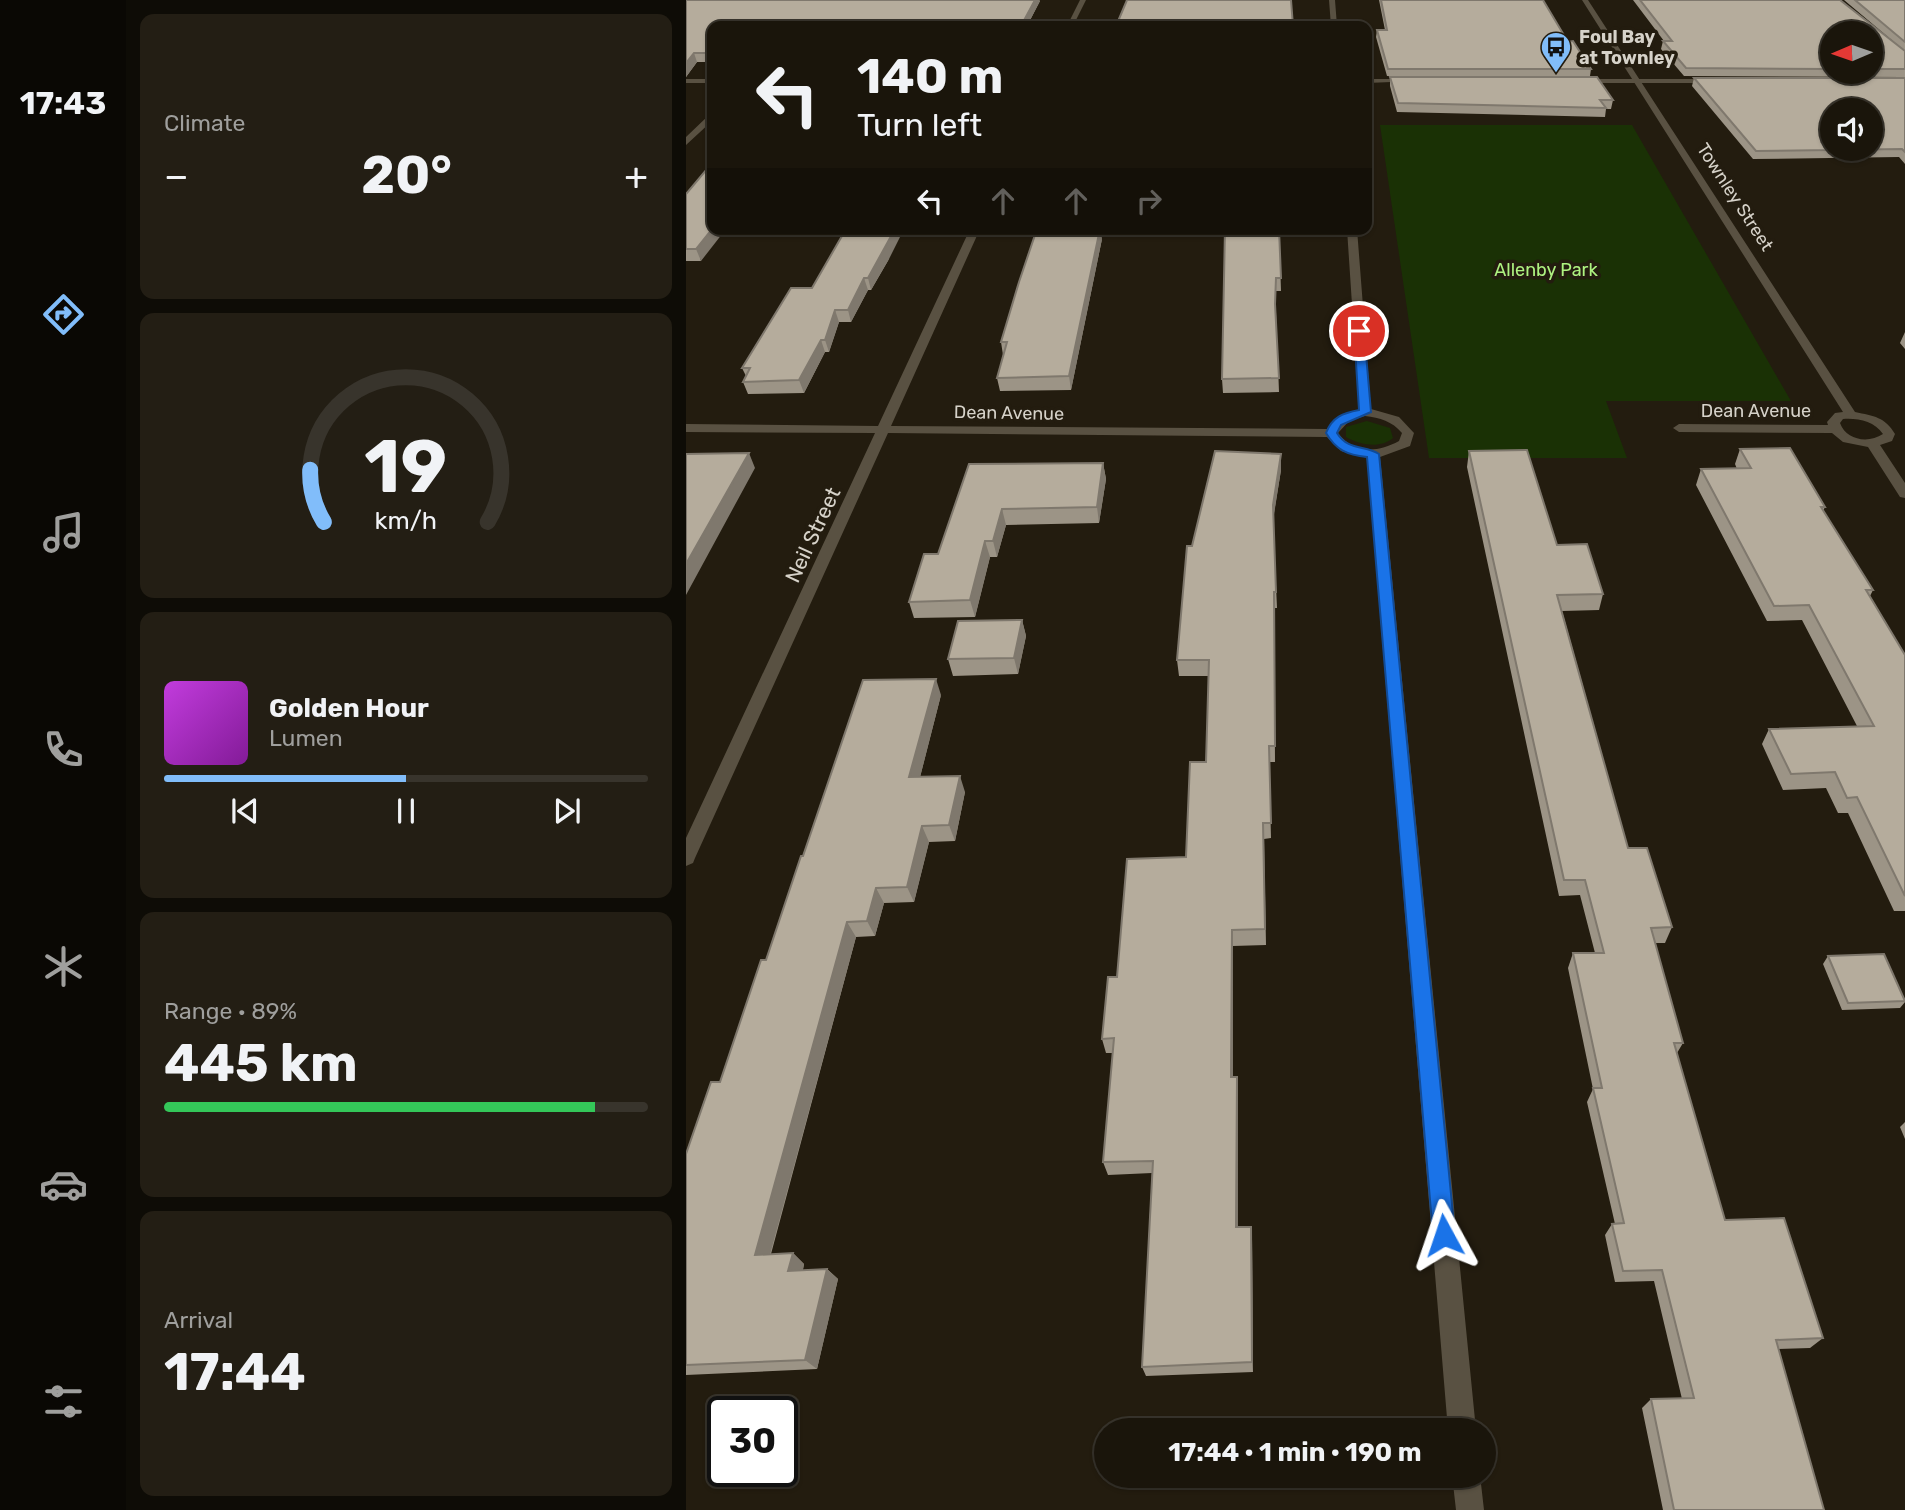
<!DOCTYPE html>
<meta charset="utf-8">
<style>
body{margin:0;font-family:Rubik,sans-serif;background:#231e14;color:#f1f3f6;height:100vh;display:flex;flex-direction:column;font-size:26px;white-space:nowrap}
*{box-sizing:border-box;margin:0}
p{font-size:23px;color:#9f9f9d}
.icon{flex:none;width:38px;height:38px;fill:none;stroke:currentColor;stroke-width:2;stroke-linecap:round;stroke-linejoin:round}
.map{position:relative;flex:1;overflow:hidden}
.sheet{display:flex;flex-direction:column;gap:14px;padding:14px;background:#0e0c06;width:560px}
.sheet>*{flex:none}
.banner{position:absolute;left:21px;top:21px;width:665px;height:214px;border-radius:14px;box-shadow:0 2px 5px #0004,0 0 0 2px #38342c;background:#1a150b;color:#f1f3f6;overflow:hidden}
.needle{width:46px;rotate:268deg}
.controls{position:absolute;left:1134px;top:21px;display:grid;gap:14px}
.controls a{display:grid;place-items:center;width:63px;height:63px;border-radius:50%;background:#1a150b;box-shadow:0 2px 5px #0004,0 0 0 2px #38342c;font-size:35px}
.speed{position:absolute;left:21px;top:1396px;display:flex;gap:14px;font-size:35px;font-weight:700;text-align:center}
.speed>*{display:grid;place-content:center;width:91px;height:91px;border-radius:50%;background:#1a150b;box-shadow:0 2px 5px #0004,0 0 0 2px #38342c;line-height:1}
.speed .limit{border:4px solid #111;border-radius:10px;background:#fff;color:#111}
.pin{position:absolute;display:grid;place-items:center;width:60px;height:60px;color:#fff;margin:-30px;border:4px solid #fff;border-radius:50%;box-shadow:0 2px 7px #0007}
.me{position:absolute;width:77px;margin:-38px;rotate:355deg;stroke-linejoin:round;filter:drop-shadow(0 0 5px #0008)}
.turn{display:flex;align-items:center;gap:24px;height:147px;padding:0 35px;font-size:32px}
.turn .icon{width:91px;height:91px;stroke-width:2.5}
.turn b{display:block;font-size:49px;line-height:60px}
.lanes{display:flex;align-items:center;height:66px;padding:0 35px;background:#0003;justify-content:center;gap:35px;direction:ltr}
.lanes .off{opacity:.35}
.big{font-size:52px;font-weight:700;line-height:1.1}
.sheet .widget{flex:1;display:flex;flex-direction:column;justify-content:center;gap:10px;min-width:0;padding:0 24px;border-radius:14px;background:#231e14}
.sheet .dial{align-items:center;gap:0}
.dial svg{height:182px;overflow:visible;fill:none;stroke:#38342c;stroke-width:7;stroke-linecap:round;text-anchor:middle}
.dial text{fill:#f1f3f6;stroke:none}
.song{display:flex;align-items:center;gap:21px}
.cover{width:84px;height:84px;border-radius:10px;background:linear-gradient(135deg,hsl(290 70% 55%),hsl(290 70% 35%))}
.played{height:7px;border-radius:4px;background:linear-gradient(90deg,#81bdfa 50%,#38342c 50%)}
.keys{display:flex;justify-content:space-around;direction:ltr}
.heat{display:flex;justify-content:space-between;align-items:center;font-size:38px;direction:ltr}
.charge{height:10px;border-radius:5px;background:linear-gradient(90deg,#34c759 89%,#38342c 0)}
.trip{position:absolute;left:408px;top:1418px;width:402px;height:70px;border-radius:35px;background:#1a150b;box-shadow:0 2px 5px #0004,0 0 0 2px #38342c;font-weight:700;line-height:70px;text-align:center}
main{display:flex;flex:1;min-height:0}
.dock{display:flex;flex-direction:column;width:126px;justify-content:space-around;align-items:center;background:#0a0804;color:#9f9f9d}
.dock .icon{width:49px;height:49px}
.dock .active{color:#81bdfa}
.dock b{font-size:32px;color:#f1f3f6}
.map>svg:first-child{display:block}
</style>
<main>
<nav class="dock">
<b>17:43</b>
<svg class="icon active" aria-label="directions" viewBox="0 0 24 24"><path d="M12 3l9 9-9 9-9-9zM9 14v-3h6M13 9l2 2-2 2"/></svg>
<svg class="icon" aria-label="music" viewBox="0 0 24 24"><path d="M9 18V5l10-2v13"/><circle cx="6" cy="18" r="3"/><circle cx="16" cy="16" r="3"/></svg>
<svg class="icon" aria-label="phone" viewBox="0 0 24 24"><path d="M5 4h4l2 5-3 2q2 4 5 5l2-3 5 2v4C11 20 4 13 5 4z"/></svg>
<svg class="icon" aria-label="climate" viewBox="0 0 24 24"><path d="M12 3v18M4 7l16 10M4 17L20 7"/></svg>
<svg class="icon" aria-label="car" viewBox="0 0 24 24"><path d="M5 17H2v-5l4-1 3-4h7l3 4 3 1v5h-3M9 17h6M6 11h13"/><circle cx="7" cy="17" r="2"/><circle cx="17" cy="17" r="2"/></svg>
<svg class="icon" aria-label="filters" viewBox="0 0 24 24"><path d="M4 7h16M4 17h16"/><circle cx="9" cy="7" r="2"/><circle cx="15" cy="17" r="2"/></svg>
</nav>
<section class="sheet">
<div class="widget"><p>Climate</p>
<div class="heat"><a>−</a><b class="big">20°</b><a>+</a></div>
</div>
<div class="widget dial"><svg viewBox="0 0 100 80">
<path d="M14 69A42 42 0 1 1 86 69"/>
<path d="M14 69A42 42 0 0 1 8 46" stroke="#81bdfa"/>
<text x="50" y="56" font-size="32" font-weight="700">19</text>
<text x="50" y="72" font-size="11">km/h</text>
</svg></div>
<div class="widget">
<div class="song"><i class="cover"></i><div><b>Golden Hour</b><p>Lumen</p></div></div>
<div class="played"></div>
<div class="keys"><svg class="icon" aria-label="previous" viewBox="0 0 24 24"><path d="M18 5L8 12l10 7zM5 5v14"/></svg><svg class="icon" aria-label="pause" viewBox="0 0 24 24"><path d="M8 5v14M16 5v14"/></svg><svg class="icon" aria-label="next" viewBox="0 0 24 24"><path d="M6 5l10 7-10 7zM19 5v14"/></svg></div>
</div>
<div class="widget"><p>Range · 89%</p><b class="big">445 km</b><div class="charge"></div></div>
<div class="widget"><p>Arrival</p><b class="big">17:44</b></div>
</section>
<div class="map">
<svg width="1219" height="1510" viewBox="0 0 1219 1510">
<rect width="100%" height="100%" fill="#231c0f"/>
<path fill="#1a3105" d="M 694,125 L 946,125 L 1105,401 L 920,401 L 941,458 L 743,458 Z
M 681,421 L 704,428 L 707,438 C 694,449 674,445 660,437 L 660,427 Z"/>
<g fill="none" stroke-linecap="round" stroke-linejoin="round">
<path fill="#595142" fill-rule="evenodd" d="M 394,0 L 400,0 L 387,26 L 381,26 Z
M 643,0 L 649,0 L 651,26 L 645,26 Z
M 896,0 L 902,0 L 1169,412 C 1188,416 1199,417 1209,434 L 1206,441 L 1194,445 L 1219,483 L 1219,498 L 1214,497 L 1182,447 L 1157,442 L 1146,433 L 993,432 L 987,428 L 993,424 L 1142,425 L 1141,422 L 1149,413 L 1157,412 ZM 1157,419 C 1172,418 1188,421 1197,434 C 1182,444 1160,440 1154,423 Z
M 23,115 L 26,115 L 26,121 L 0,145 L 0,137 Z
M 284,229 L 294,229 L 205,426 L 641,429 L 654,415 L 673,410 L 661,229 L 671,229 L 685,409 L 713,417 L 728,433 L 724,446 L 694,457 L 790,1430 L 762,1430 L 681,458 L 655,451 L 641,437 L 202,433 L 9,858 L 7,863 L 0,866 L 0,838 L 189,433 L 0,432 L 0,424 L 192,426 ZM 679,416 C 694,418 706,421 716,433 L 713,441 C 691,453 668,454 652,433 L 663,421 Z
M 766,1475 L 794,1475 L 798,1510 L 770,1510 Z"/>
<path fill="#595142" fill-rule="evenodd" d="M 0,79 L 26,79 L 26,83 L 0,83 Z
M 681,79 L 726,79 L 730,81 L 681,83 Z
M 887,79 L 1030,79 L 1034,81 L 1030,83 L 890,83 Z"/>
</g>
<path fill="#9c9486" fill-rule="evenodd" d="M 0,0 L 353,0 L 354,1 L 341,26 L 26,26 L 26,62 L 11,62 L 0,77 Z
M 693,0 L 857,0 L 882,42 L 905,69 L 904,76 L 701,76 L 690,37 L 691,30 L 699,30 Z
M 947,0 L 1154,0 L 1214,47 L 1158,0 L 1219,0 L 1219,77 L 998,76 L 975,49 L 977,41 L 978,41 ZM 1146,33 L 1185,33 L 1185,72 L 1146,72 Z
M 704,77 L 927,100 L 925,109 L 920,109 L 919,117 L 711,112 L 704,86 Z
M 1008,78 L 1219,78 L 1219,164 L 1213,157 L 1067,159 L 1006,86 Z
M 0,194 L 15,261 L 0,261 Z
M 593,229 L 595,291 L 590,291 L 590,312 L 593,392 L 537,393 L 536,379 Z
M 416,239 L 385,390 L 314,391 L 311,378 L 317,355 L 315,342 Z
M 203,259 L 185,290 L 182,290 L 165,322 L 153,322 L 143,352 L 139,352 L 118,393 L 62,394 L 57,382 L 60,376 L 56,368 L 126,288 Z
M 1219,332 L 1219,349 L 1214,343 Z
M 1054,449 L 1139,507 L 1137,511 L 1187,590 L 1184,596 L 1219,655 L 1219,911 L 1208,911 L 1162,813 L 1152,813 L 1140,788 L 1097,790 L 1076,744 L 1083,729 L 1171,726 L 1116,620 L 1081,621 L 1010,485 L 1015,469 L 1051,469 L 1049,464 Z
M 783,451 L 917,594 L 913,610 L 876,611 L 942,848 L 986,927 L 979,943 L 969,943 L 997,1043 L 991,1053 L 1039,1220 L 1137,1338 L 1124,1348 L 1092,1349 L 1138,1510 L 977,1510 L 956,1408 L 965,1399 L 996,1399 L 968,1281 L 929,1282 L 919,1235 L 926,1224 L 929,1224 L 901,1102 L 907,1089 L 882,968 L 887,953 L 909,953 L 894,895 L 873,896 L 781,467 Z
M 595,454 L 595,470 L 587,519 L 591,608 L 588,608 L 589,762 L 583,762 L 585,838 L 578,839 L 580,945 L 547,946 L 547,1077 L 551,1077 L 552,1091 L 552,1227 L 566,1238 L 567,1372 L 460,1376 L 456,1367 L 466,1173 L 422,1175 L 417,1162 L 427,1053 L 420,1053 L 416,1039 L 431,977 L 500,857 L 520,762 L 523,676 L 493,676 L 491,660 L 506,546 Z
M 417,463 L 420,479 L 413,523 L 320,525 L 311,557 L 304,557 L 289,617 L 228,618 L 223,602 L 252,554 L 283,464 Z
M 336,620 L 340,636 L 332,674 L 267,676 L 262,659 Z
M 255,695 L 234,777 L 279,792 L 269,841 L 243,842 L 228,902 L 198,903 L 189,936 L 170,937 L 85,1254 L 107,1253 L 118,1264 L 117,1270 L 141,1269 L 152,1279 L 131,1369 L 0,1375 L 0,1154 L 34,1082 L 80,960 Z
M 1142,956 L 1219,999 L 1219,1002 L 1214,1008 L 1156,1010 L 1137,964 Z
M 1219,1122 L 1219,1139 L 1214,1127 Z"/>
<path fill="#7f786d" d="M 349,0 L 353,0 L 354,1 L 341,26 L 335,26 Z
M 8,53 L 11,62 L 0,77 L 0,63 Z
M 26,229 L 40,229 L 15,261 L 10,249 Z
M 209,229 L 218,229 L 203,259 L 185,290 L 182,278 Z
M 414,229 L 415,229 L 416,239 L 385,390 L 383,376 Z
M 178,278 L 182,290 L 165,322 L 162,310 Z
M 149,310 L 153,322 L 143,352 L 139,340 Z
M 135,340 L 139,352 L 118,393 L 113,380 Z
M 63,453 L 69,468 L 0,595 L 0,564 Z
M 595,454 L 595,470 L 587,521 L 587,505 Z
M 417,463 L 420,479 L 413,523 L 411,507 Z
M 316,509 L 320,525 L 311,557 L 307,541 Z
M 299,541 L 304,557 L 289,617 L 284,600 Z
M 336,620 L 340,636 L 332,674 L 328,658 Z
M 250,679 L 255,695 L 230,793 L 223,777 Z
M 274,776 L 279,792 L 269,841 L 263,825 Z
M 236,826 L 243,842 L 228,902 L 221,887 Z
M 190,888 L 198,903 L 189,936 L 181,921 Z
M 161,922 L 170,937 L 81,1266 L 69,1255 Z
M 546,930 L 547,946 L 547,1091 L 545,1077 Z
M 551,1077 L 552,1091 L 552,1239 L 550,1227 Z
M 565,1227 L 566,1238 L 567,1372 L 566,1362 Z
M 107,1253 L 118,1264 L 114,1282 L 102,1271 Z
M 141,1269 L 152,1279 L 131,1369 L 119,1360 Z"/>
<path fill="#b5ac9c" stroke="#7f786d" stroke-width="2" fill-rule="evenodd" d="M 0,0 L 349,0 L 335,26 L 26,26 L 26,53 L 8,53 L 0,63 Z
M 441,0 L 605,0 L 607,26 L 430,26 Z
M 695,0 L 857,0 L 882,42 L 887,41 L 905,69 L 702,69 L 691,30 L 701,30 Z
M 954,0 L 1154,0 L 1219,51 L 1219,69 L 1185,69 L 1185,33 L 1146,33 L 1146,69 L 1000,68 L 977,41 L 986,41 Z
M 1169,0 L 1219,0 L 1219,42 Z
M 704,77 L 911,77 L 927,100 L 914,100 L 920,108 L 712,103 Z
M 1008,78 L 1219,78 L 1219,152 L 1216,149 L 1070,151 ZM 1146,110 L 1185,110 L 1185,149 L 1146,149 Z
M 26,163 L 26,229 L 10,249 L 0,249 L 0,194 Z
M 160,229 L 209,229 L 182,278 L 178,278 L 162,310 L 149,310 L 139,340 L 135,340 L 113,380 L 57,382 L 64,368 L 56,368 L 105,288 L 126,288 Z
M 351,229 L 414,229 L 383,376 L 311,378 L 321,342 L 315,342 L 333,282 Z
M 539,229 L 593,229 L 595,278 L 590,278 L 589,304 L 593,378 L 536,379 Z
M 1104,448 L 1139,507 L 1135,507 L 1187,590 L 1180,590 L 1219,655 L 1219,896 L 1171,797 L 1161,798 L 1149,772 L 1105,774 L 1083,729 L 1188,726 L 1123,605 L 1088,606 L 1015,469 L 1065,468 L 1054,449 Z
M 841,450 L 871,545 L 901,544 L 917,594 L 871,595 L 942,848 L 961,848 L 986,927 L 965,928 L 997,1043 L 988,1043 L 1039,1220 L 1098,1218 L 1137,1338 L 1090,1340 L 1138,1510 L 988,1510 L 965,1399 L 1008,1398 L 976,1270 L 937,1271 L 926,1224 L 938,1223 L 907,1088 L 916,1088 L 887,953 L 918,953 L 899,880 L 878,880 L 783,451 Z
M 529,451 L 595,454 L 587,505 L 590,592 L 588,592 L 589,746 L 583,746 L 585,823 L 577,823 L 579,929 L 546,930 L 545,1077 L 551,1077 L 550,1227 L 565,1227 L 566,1362 L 456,1367 L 467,1161 L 417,1162 L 428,1038 L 416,1039 L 422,977 L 431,977 L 441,859 L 500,857 L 504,762 L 520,762 L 523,660 L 491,660 L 501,546 L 506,546 Z
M 63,453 L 0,564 L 0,454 Z
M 417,463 L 411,507 L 316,509 L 307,541 L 299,541 L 284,600 L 223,602 L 238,554 L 252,554 L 283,464 Z
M 336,620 L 328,658 L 262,659 L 272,621 Z
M 250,679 L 223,777 L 274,776 L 263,825 L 236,826 L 221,887 L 190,888 L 181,921 L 161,922 L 69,1255 L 107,1253 L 102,1271 L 141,1269 L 119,1360 L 0,1365 L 0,1154 L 25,1082 L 34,1082 L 75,960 L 80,960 L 115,856 L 117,856 L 177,680 Z
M 1198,954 L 1219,1001 L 1162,1003 L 1142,956 Z"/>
<path fill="#1a73e8" stroke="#114b97" stroke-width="2" d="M 673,327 L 678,331 L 685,412 L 655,425 L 651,433 C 662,451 679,445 693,454 L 769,1235 L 766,1242 L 758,1246 L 750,1242 L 747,1235 L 681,457 C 661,455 650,450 640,433 C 646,417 657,413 673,410 L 668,331 Z"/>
<defs>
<g id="bus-pin" transform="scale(1.575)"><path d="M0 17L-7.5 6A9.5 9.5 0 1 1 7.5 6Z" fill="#81bdfa" stroke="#231c0f"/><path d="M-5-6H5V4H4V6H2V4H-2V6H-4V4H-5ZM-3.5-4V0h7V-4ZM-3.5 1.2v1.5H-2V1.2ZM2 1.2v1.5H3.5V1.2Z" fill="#111"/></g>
</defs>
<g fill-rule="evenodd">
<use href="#bus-pin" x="870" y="47"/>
</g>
<g text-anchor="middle" stroke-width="7" stroke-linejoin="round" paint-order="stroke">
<g font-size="18" font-weight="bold" fill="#d6d2c9" stroke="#231c0f" text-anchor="start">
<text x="893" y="43">Foul Bay<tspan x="893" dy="21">at Townley</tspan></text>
</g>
<g font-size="18" fill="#d6d2c9" stroke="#231c0f">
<text transform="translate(1049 197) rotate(57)" y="6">Townley Street</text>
<text x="1070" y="417">Dean Avenue</text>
<text transform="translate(323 413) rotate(1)" y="6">Dean Avenue</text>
</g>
<g font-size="18" fill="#aef281" stroke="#231c0f">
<text x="860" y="276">Allenby Park</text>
</g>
<g font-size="21" fill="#d6d2c9" stroke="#231c0f">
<text transform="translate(127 535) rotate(-65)" y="7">Neil Street</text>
</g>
</g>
</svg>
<div class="controls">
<a><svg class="needle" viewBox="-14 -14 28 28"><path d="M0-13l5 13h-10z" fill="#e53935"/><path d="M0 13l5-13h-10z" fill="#9f9f9d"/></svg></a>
<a><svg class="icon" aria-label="sound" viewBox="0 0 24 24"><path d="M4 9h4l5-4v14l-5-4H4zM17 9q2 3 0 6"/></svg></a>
</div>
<div class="speed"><div class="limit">30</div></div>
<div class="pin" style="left:673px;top:331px;background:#d93025"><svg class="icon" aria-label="arrive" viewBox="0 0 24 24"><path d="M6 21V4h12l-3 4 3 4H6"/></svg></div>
<svg class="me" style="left:758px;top:1235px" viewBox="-20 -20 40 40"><path d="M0-17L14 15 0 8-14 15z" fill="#1a73e8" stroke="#fff" stroke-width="4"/></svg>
<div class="trip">17:44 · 1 min · 190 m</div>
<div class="banner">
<div class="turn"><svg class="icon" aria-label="left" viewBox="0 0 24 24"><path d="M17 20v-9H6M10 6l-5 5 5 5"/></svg><div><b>140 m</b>Turn left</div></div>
<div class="lanes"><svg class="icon" aria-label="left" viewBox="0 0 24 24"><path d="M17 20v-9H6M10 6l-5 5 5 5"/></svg><svg class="icon off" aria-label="ahead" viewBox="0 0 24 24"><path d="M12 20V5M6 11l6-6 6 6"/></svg><svg class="icon off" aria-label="ahead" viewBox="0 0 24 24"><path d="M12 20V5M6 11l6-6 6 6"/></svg><svg class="icon off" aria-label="right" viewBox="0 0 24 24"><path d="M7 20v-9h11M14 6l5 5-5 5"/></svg></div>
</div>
</div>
</main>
